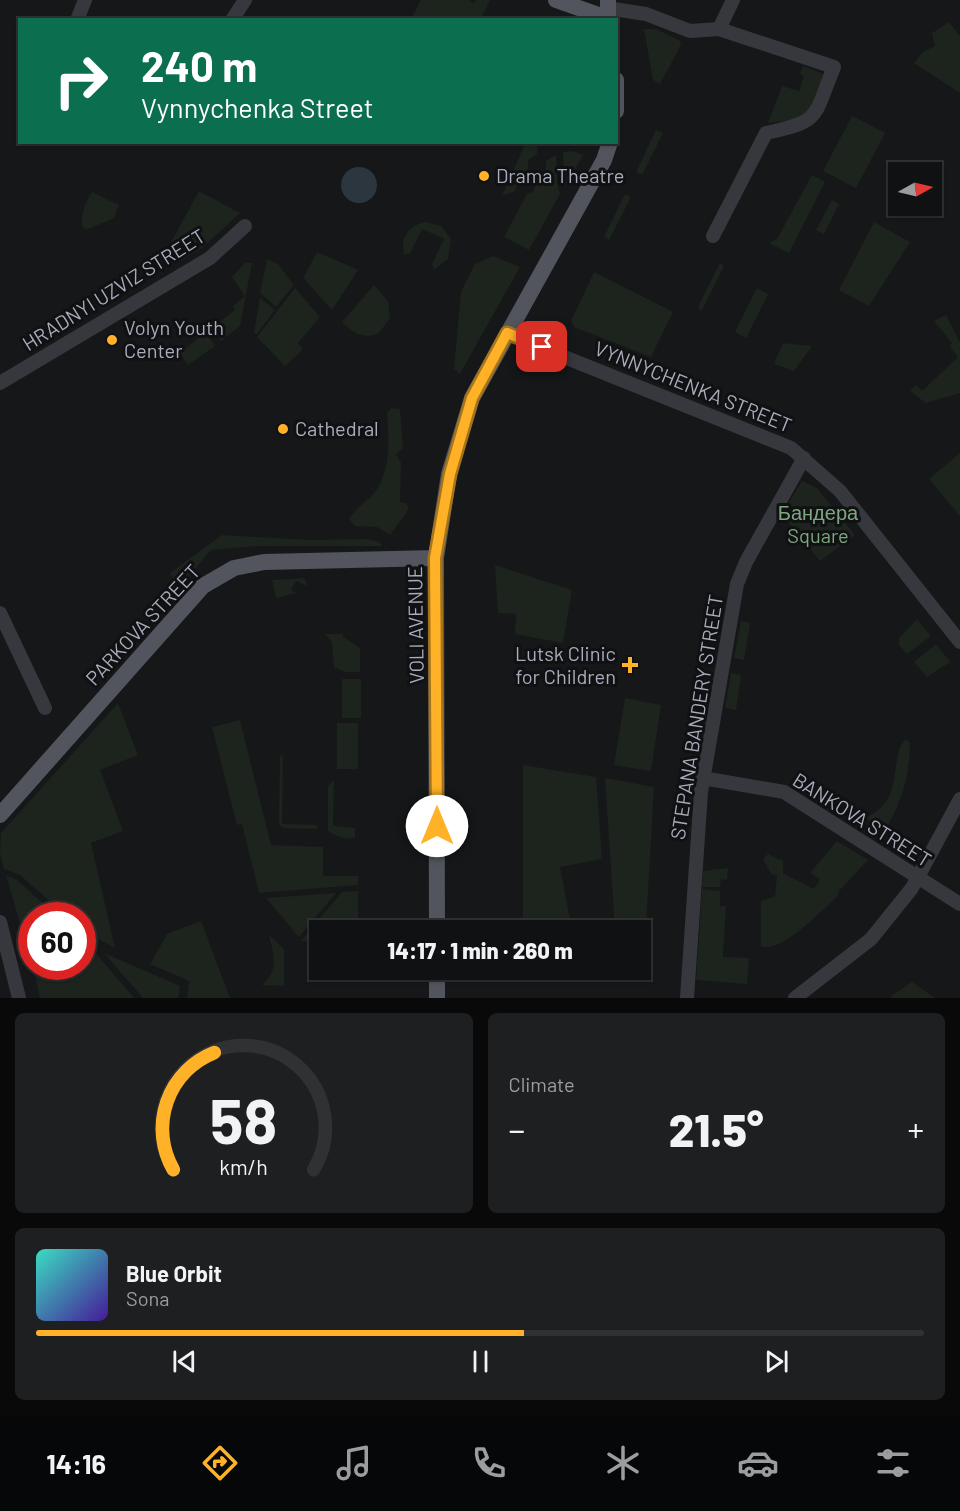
<!DOCTYPE html>
<meta charset="utf-8">
<style>
body{margin:0;font-family:Barlow,sans-serif;background:#1e1f21;color:#f1f3f6;height:100vh;display:flex;flex-direction:column;font-size:22px;white-space:nowrap}
*{box-sizing:border-box;margin:0}
p{font-size:20px;color:#9c9da0}
.icon{flex:none;width:33px;height:33px;fill:none;stroke:currentColor;stroke-width:2;stroke-linecap:round;stroke-linejoin:round}
.map{position:relative;height:998px;overflow:hidden}
.sheet{display:flex;flex-direction:column;gap:15px;padding:15px;background:#09090a;flex:1}
.sheet>*{flex:none}
.guide{position:absolute;left:18px;top:18px;width:600px;height:126px;border-radius:0px;box-shadow:0 2px 4px #0004,0 0 0 2px #303133;background:#0b6e4f;color:#fff;overflow:hidden}
.needle{width:39px;rotate:82deg}
.buttons{position:absolute;left:888px;top:162px;display:grid;gap:12px}
.buttons a{display:grid;place-items:center;width:54px;height:54px;border-radius:0px;background:#101113;box-shadow:0 2px 4px #0004,0 0 0 2px #303133;font-size:30px}
.speed{position:absolute;left:18px;top:902px;display:flex;gap:12px;font-size:30px;font-weight:700;text-align:center}
.speed>*{display:grid;place-content:center;width:78px;height:78px;border-radius:50%;background:#101113;box-shadow:0 2px 4px #0004,0 0 0 2px #303133;line-height:1}
.speed .limit{border:9px solid #d22;background:#fff;color:#111}
.pin{position:absolute;display:grid;place-items:center;width:51px;height:51px;color:#fff;margin:-26px;border-radius:12px;box-shadow:0 3px 9px #0006}
.me{position:absolute;width:66px;margin:-33px;rotate:0deg;stroke-linejoin:round;filter:drop-shadow(0 0 4px #0008)}
.turn{display:flex;align-items:center;gap:21px;height:126px;padding:0 24px;font-size:27px}
.turn .icon{width:78px;height:78px;stroke-width:2.5}
.turn b{display:block;font-size:42px;line-height:51px}
.big{font-size:45px;font-weight:800;line-height:1.1}
.sheet .widget{flex:1;display:flex;flex-direction:column;justify-content:center;gap:9px;min-width:0;padding:0 21px;border-radius:9px;background:#1e1f21}
.sheet .dial{align-items:center;gap:0}
.dial svg{height:156px;overflow:visible;fill:none;stroke:#303133;stroke-width:7;stroke-linecap:round;text-anchor:middle}
.dial text{fill:#f1f3f6;stroke:none}
.song{display:flex;align-items:center;gap:18px}
.cover{width:72px;height:72px;border-radius:9px;background:linear-gradient(135deg,hsl(170 70% 55%),hsl(260 70% 35%))}
.played{height:6px;border-radius:3px;background:linear-gradient(90deg,#ffb228 55%,#303133 55%)}
.keys{display:flex;justify-content:space-around;direction:ltr}
.heat{display:flex;justify-content:space-between;align-items:center;font-size:33px;direction:ltr}
.sheet .tiles{flex:1;display:grid;gap:15px;grid-template-columns:1fr 1fr}
.widget:last-child{grid-column:span 2}
.trip{position:absolute;left:309px;top:920px;width:342px;height:60px;border-radius:0px;background:#101113;box-shadow:0 2px 4px #0004,0 0 0 2px #303133;font-weight:800;line-height:60px;text-align:center}
.menu{display:flex;height:96px;justify-content:space-around;align-items:center;background:#060708;color:#9c9da0}
.menu .icon{width:42px;height:42px}
.menu .selected{color:#ffb228}
.menu b{font-size:27px;color:#f1f3f6}
.map>svg:first-child{display:block}
</style>
<div class="map">
<svg width="960" height="998" viewBox="0 0 960 998">
<rect width="100%" height="100%" fill="#161719"/>
<path fill="#1c241d" d="M 421,0 L 469,0 L 474,4 L 476,0 L 490,0 L 481,19 L 411,19 Z
M 949,22 L 960,36 L 960,93 L 914,63 L 923,52 L 935,46 L 932,33 Z
M 644,29 L 656,29 L 680,41 L 681,45 L 660,84 L 653,80 Z
M 803,66 L 826,75 C 809,112 812,119 768,123 L 782,86 L 799,91 L 804,76 L 800,74 Z
M 852,116 L 885,133 L 856,188 L 823,171 Z
M 656,130 L 663,133 L 642,175 L 636,172 Z
M 526,142 L 538,143 L 537,154 L 528,160 L 528,169 L 518,179 L 515,191 L 502,196 Z
M 572,151 L 583,155 L 565,187 L 563,152 Z
M 556,155 L 557,183 L 560,194 L 529,250 L 504,237 L 527,194 L 534,191 L 535,181 L 546,170 L 546,161 Z
M 812,175 L 825,182 L 789,253 L 769,243 L 777,239 Z
M 199,191 L 240,213 L 202,248 L 180,261 L 172,255 L 169,246 Z
M 92,192 L 119,205 L 114,218 L 86,230 L 82,226 C 81,212 85,203 92,192 Z
M 625,194 L 631,197 L 609,240 L 604,237 Z
M 832,200 L 839,204 L 824,234 L 816,230 Z
M 426,222 L 441,226 L 451,239 L 448,259 L 434,270 L 432,264 L 444,239 L 422,229 L 410,253 L 404,255 C 400,238 408,225 426,222 Z
M 874,222 L 910,242 L 869,306 L 839,290 Z
M 317,252 L 358,270 L 332,310 L 303,278 Z
M 493,256 L 520,267 L 460,374 L 454,369 L 461,292 L 475,264 Z
M 267,259 L 278,264 L 294,285 L 276,307 L 260,293 Z
M 245,263 L 252,263 L 240,326 L 221,341 L 213,327 L 235,310 L 233,306 L 245,296 L 232,277 Z
M 720,263 L 724,266 L 701,312 L 698,307 Z
M 594,272 L 673,312 L 651,357 L 574,327 L 571,321 Z
M 374,285 L 388,301 L 390,318 L 379,333 C 364,340 353,333 342,322 Z
M 295,288 L 320,317 L 298,343 L 303,349 L 285,366 L 257,337 Z
M 757,288 L 768,294 L 746,338 L 735,332 Z
M 260,298 L 275,310 L 256,335 L 254,333 Z
M 946,315 L 960,343 L 960,393 L 926,403 L 910,391 L 916,385 L 922,391 L 958,357 L 950,347 L 952,343 L 934,321 Z
M 206,332 L 215,346 L 188,365 L 180,353 Z
M 783,343 L 812,346 L 794,371 L 774,364 Z
M 391,408 L 400,409 L 403,448 L 396,454 L 401,463 L 400,502 L 406,503 L 409,509 L 390,535 L 377,527 L 355,526 L 349,519 C 355,508 367,502 375,492 C 391,469 389,439 387,413 Z
M 960,453 L 960,516 L 929,479 Z
M 802,481 L 817,488 L 855,535 L 820,561 L 782,514 Z
M 222,535 L 310,540 L 367,539 L 379,542 L 382,546 L 257,546 L 211,550 L 179,588 L 170,573 Z
M 495,565 L 572,590 L 563,643 L 515,634 L 516,614 L 498,613 Z
M 304,578 L 308,586 L 296,581 L 291,590 L 296,593 L 276,598 L 272,580 Z
M 917,619 L 931,636 L 907,654 L 899,645 L 899,638 Z
M 741,621 L 750,623 L 744,660 L 734,658 Z
M 325,634 L 343,634 L 342,636 L 360,648 L 360,672 L 345,672 L 334,667 L 332,643 Z
M 936,644 L 950,662 L 927,677 L 914,662 Z
M 731,673 L 741,675 L 736,710 L 725,708 Z
M 342,679 L 361,679 L 361,718 L 342,718 Z
M 625,698 L 661,705 L 651,771 L 614,765 Z
M 118,703 L 138,755 L 100,770 L 123,831 L 91,843 L 115,948 L 83,931 L 82,915 L 65,915 L 20,875 L 4,869 L 0,854 L 1,833 Z
M 240,720 L 271,845 L 323,847 L 323,876 L 358,876 L 358,885 L 259,893 L 242,824 L 237,825 L 212,727 Z
M 337,723 L 358,723 L 358,769 L 337,769 Z
M 906,739 L 910,743 C 910,776 901,804 884,832 L 866,818 C 872,814 881,809 885,803 C 899,786 892,751 906,739 Z
M 283,755 L 282,824 L 317,825 L 317,829 L 284,828 L 279,825 L 280,757 Z
M 523,765 L 596,777 L 602,859 L 560,867 L 572,930 L 523,930 Z
M 605,778 L 654,787 L 645,943 L 641,943 L 640,930 L 615,930 Z
M 334,780 L 333,826 L 355,828 L 355,837 C 345,841 337,836 328,831 L 328,786 Z
M 837,841 L 868,860 L 838,892 L 839,894 C 825,908 780,955 761,946 L 761,901 L 775,896 L 777,876 L 771,874 L 763,859 L 768,854 L 783,861 L 783,873 L 814,889 L 820,879 L 810,873 Z
M 728,868 L 727,880 L 721,879 L 720,887 L 702,887 L 703,871 Z
M 6,875 L 17,880 L 56,915 L 32,915 L 31,961 Z
M 702,889 L 720,891 L 720,906 L 726,906 L 723,957 L 749,958 L 747,984 L 696,980 Z
M 358,891 L 358,930 L 320,930 L 319,941 L 301,941 L 342,892 Z
M 336,893 L 299,937 L 266,898 Z
M 201,921 L 230,998 L 187,998 L 189,981 L 150,964 L 167,934 Z
M 269,935 L 284,949 L 284,986 L 262,985 C 279,971 274,955 269,935 Z
M 83,939 L 89,945 L 134,998 L 40,998 L 33,966 L 82,966 Z
M 104,953 L 180,986 L 178,998 L 143,998 Z
M 912,982 L 935,998 L 892,998 L 891,996 Z"/>
<path fill="#2b363e" d="M341 185a18 18 0 1 1 36 0a18 18 0 1 1-36 0Z"/>
<g fill="none" stroke-linecap="round" stroke-linejoin="round">
<path stroke="#37383e" stroke-width="14" d="M 607,8 L 646,14 L 690,31 L 719,29 L 733,0
M 77,20 L 85,0
M 232,20 L 245,0
M 713,236 L 766,133 C 822,121 813,118 834,67 L 719,29
M 507,334 L 791,448 L 840,491 L 960,642
M 0,383 L 210,258 L 245,226
M 0,613 L 45,708
M 703,778 L 784,792 L 960,904
M 0,922 L 19,998
M 687,998 L 701,792 L 737,584 L 746,562 L 804,458
M 795,998 L 871,939 L 912,888 L 960,799"/>
<path stroke="#53555e" stroke-width="16" d="M 556,0 L 607,18
M 608,0 L 608,20
M 616,80 L 616,111
M 0,815 L 203,586 L 234,568 L 264,562 L 436,558
M 437,930 L 436,558 L 449,474 L 472,398 L 604,160 L 610,142
M 437,998 L 437,969"/>
</g>
<g fill="none" stroke-linecap="round" stroke-linejoin="round">
<g stroke="#a6741a" stroke-width="15">
<path id="route" d="M 437,826 L 435,558 L 450,474 L 472,398 L 507,333 L 542,347"/>
</g>
<use href="#route" stroke="#ffb228" stroke-width="10"/>
</g>
<g fill="#ffb228" stroke="#111114" stroke-width="2">
<circle cx="484" cy="176" r="6"/>
<circle cx="112" cy="340" r="6"/>
<circle cx="283" cy="429" r="6"/>
<path d="M627 656h6v6h6v6h-6v6h-6v-6h-6v-6h6z"/>
</g>
<g text-anchor="middle" stroke-width="6" stroke-linejoin="round" paint-order="stroke">
<g font-size="20" fill="#a7adba" stroke="#111114" text-anchor="start">
<text x="496" y="183">Drama Theatre</text>
<text x="124" y="335">Volyn Youth<tspan x="124" dy="23">Center</tspan></text>
<text x="295" y="436">Cathedral</text>
<text x="616" y="661" text-anchor="end">Lutsk Clinic<tspan x="616" dy="23">for Children</tspan></text>
</g>
<g font-size="20" fill="#a7adba" stroke="#111114">
<text transform="translate(114 290) rotate(-32)" y="7">HRADNYI UZVIZ STREET</text>
<text transform="translate(693 387) rotate(22)" y="7">VYNNYCHENKA STREET</text>
<text transform="translate(143 625) rotate(-47)" y="7">PARKOVA STREET</text>
<text transform="translate(416 625) rotate(-91)" y="7">VOLI AVENUE</text>
<text transform="translate(697 717) rotate(-81)" y="7">STEPANA BANDERY STREET</text>
<text transform="translate(862 820) rotate(32)" y="7">BANKOVA STREET</text>
</g>
<g font-size="20" fill="#7da77e" stroke="#111114">
<text x="818" y="520">Бандера<tspan x="818" dy="23">Square</tspan></text>
</g>
</g>
</svg>
<div class="buttons">
<a><svg class="needle" viewBox="-14 -14 28 28"><path d="M0-13l5 13h-10z" fill="#e53935"/><path d="M0 13l5-13h-10z" fill="#9c9da0"/></svg></a>
</div>
<div class="speed"><div class="limit">60</div></div>
<div class="pin" style="left:542px;top:347px;background:#d93025"><svg class="icon" aria-label="arrive" viewBox="0 0 24 24"><path d="M6 21V4h12l-3 4 3 4H6"/></svg></div>
<svg class="me" style="left:437px;top:826px" viewBox="-20 -20 40 40"><circle r="19" fill="#fff"/><path d="M0-13L10 11 0 6-10 11z" fill="#ffb228"/></svg>
<div class="trip">14:17 · 1 min · 260 m</div>
<div class="guide">
<div class="turn"><svg class="icon" aria-label="right" viewBox="0 0 24 24"><path d="M7 20v-9h11M14 6l5 5-5 5"/></svg><div><b>240 m</b>Vynnychenka Street</div></div>
</div>
</div>
<section class="sheet">
<div class="tiles">
<div class="widget dial"><svg viewBox="0 0 100 80">
<path d="M14 69A42 42 0 1 1 86 69"/>
<path d="M14 69A42 42 0 0 1 35 9" stroke="#ffb228"/>
<text x="50" y="56" font-size="32" font-weight="700">58</text>
<text x="50" y="72" font-size="11">km/h</text>
</svg></div>
<div class="widget"><p>Climate</p>
<div class="heat"><a>−</a><b class="big">21.5°</b><a>+</a></div>
</div>
<div class="widget">
<div class="song"><i class="cover"></i><div><b>Blue Orbit</b><p>Sona</p></div></div>
<div class="played"></div>
<div class="keys"><svg class="icon" aria-label="previous" viewBox="0 0 24 24"><path d="M18 5L8 12l10 7zM5 5v14"/></svg><svg class="icon" aria-label="pause" viewBox="0 0 24 24"><path d="M8 5v14M16 5v14"/></svg><svg class="icon" aria-label="next" viewBox="0 0 24 24"><path d="M6 5l10 7-10 7zM19 5v14"/></svg></div>
</div>
</div>
</section>
<nav class="menu">
<b>14:16</b>
<svg class="icon selected" aria-label="directions" viewBox="0 0 24 24"><path d="M12 3l9 9-9 9-9-9zM9 14v-3h6M13 9l2 2-2 2"/></svg>
<svg class="icon" aria-label="music" viewBox="0 0 24 24"><path d="M9 18V5l10-2v13"/><circle cx="6" cy="18" r="3"/><circle cx="16" cy="16" r="3"/></svg>
<svg class="icon" aria-label="phone" viewBox="0 0 24 24"><path d="M5 4h4l2 5-3 2q2 4 5 5l2-3 5 2v4C11 20 4 13 5 4z"/></svg>
<svg class="icon" aria-label="climate" viewBox="0 0 24 24"><path d="M12 3v18M4 7l16 10M4 17L20 7"/></svg>
<svg class="icon" aria-label="car" viewBox="0 0 24 24"><path d="M5 17H2v-5l4-1 3-4h7l3 4 3 1v5h-3M9 17h6M6 11h13"/><circle cx="7" cy="17" r="2"/><circle cx="17" cy="17" r="2"/></svg>
<svg class="icon" aria-label="filters" viewBox="0 0 24 24"><path d="M4 7h16M4 17h16"/><circle cx="9" cy="7" r="2"/><circle cx="15" cy="17" r="2"/></svg>
</nav>
